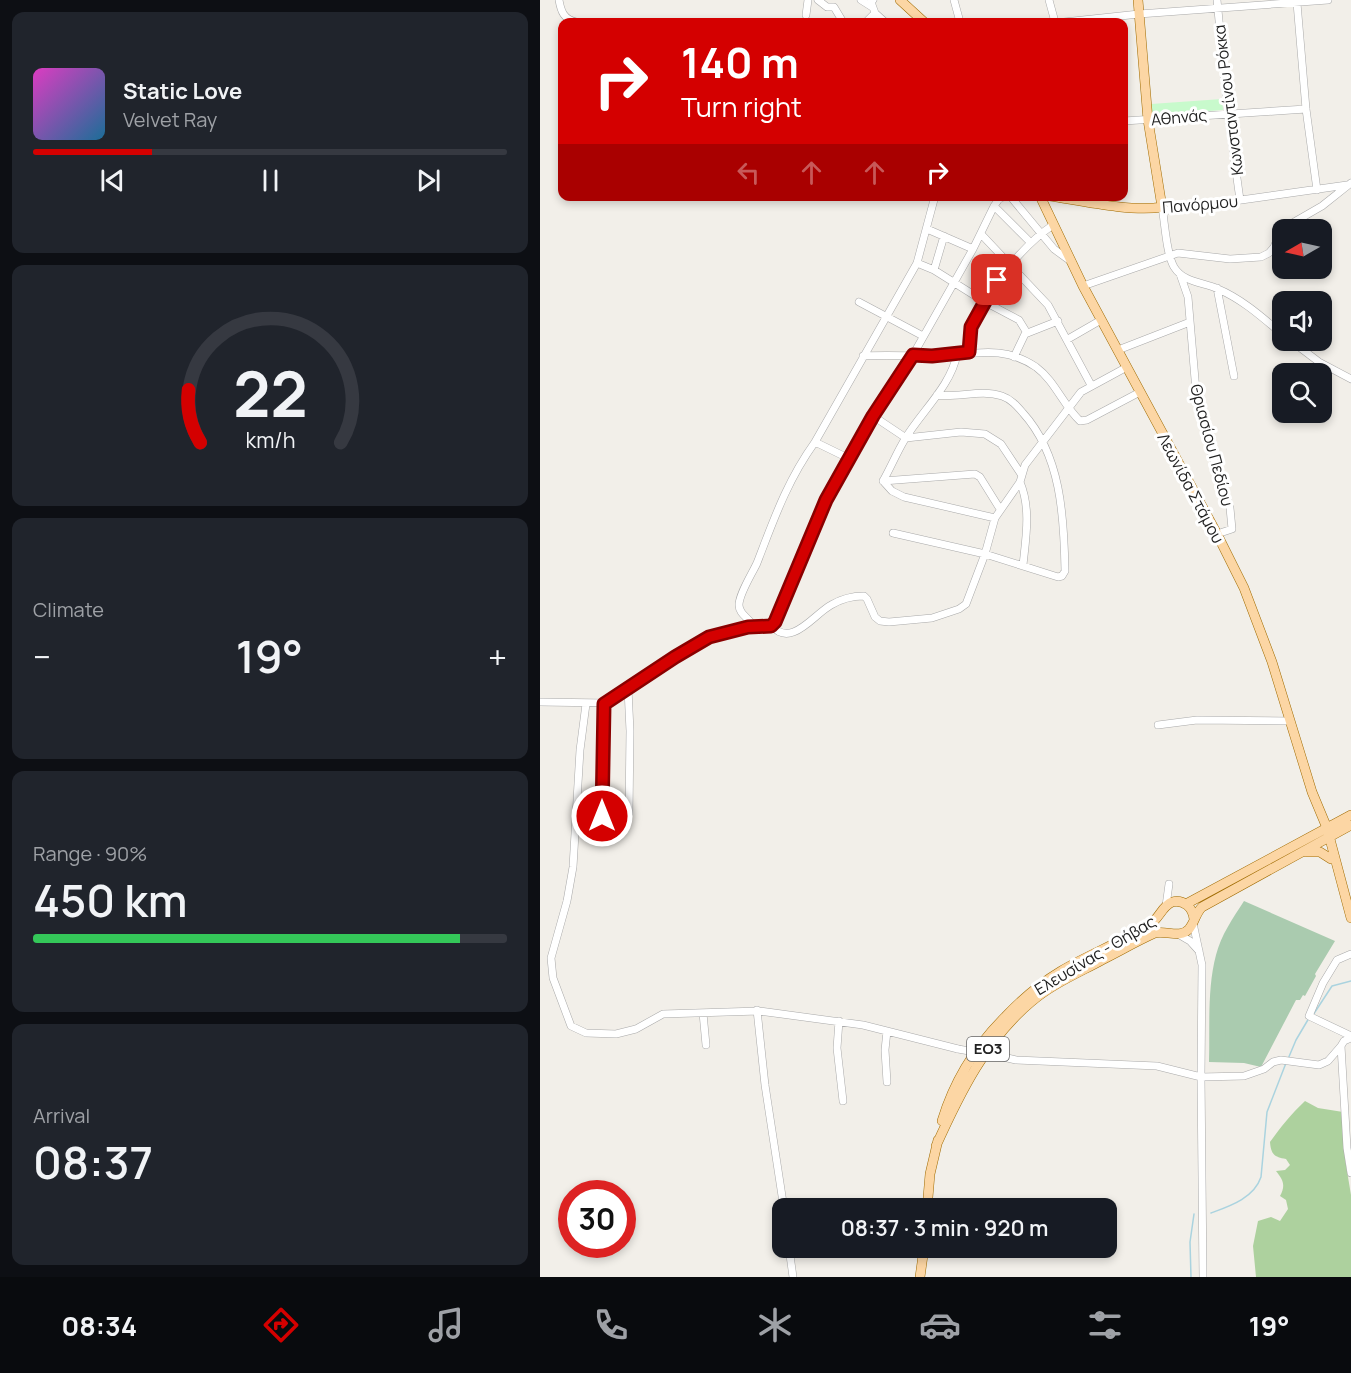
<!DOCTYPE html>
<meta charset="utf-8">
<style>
body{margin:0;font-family:Manrope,sans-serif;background:#20242c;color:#f1f3f6;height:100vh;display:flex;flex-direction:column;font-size:22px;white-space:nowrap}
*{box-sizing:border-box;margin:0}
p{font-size:20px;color:#9ea1a6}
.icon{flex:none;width:33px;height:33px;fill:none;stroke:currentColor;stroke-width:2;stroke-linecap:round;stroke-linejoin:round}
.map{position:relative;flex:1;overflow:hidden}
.side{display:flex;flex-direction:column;gap:12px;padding:12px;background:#0d0f14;width:540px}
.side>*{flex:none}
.banner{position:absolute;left:18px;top:18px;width:570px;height:183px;border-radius:12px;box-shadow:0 3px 9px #0003;background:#d40000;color:#fff;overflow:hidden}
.needle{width:39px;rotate:261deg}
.controls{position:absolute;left:732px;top:219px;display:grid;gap:12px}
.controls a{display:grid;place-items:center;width:60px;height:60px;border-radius:12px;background:#171b24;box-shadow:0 3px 9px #0003;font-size:30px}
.speed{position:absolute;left:18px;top:1180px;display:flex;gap:12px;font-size:30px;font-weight:700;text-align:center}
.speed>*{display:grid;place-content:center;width:78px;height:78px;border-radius:50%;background:#171b24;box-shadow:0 3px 9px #0003;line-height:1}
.speed .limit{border:9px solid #d22;background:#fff;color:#111}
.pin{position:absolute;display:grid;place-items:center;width:51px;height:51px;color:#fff;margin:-26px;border-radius:12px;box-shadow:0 3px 9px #0006}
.me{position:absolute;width:66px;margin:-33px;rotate:0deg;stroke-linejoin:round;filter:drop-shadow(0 0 4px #0008)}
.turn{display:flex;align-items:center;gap:21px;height:126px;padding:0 24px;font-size:27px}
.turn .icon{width:78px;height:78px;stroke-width:2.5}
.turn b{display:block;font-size:42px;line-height:51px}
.lanes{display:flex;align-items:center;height:57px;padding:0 24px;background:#0003;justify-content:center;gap:30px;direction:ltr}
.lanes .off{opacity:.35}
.big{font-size:45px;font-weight:600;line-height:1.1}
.side .widget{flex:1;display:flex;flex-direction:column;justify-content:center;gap:9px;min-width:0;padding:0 21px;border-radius:12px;background:#20242c}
.side .dial{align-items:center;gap:0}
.dial svg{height:156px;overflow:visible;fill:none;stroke:#363941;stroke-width:7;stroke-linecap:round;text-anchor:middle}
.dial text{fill:#f1f3f6;stroke:none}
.song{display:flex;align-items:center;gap:18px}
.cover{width:72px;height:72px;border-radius:9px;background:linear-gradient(135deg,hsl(310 70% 55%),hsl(200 70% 35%))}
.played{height:6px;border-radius:3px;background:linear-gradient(90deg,#d40000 25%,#363941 25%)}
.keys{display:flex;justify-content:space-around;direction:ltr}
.heat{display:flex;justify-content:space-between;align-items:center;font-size:33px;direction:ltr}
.charge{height:9px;border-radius:4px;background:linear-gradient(90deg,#34c759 90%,#363941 0)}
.trip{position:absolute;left:232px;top:1198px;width:345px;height:60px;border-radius:12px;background:#171b24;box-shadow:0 3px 9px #0003;font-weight:600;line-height:60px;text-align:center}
.tabs{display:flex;height:96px;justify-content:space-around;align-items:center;background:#090b0e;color:#9ea1a6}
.tabs .icon{width:42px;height:42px}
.tabs .selected{color:#d40000}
.tabs b{font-size:27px;color:#f1f3f6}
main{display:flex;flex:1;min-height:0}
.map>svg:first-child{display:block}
</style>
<main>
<section class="side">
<div class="widget">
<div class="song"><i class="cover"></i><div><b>Static Love</b><p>Velvet Ray</p></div></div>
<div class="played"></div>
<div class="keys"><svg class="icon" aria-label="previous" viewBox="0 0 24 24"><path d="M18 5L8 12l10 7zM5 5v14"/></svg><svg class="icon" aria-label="pause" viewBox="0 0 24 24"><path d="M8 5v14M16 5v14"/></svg><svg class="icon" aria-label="next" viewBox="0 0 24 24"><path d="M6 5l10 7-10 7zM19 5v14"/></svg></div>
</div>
<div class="widget dial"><svg viewBox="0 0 100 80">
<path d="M14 69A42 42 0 1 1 86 69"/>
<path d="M14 69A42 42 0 0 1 8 42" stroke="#d40000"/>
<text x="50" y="56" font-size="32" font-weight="700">22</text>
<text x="50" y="72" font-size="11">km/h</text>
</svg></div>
<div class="widget"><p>Climate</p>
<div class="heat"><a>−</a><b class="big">19°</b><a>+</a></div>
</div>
<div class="widget"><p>Range · 90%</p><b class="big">450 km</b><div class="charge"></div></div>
<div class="widget"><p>Arrival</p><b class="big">08:37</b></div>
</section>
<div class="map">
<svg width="811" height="1277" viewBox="0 0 811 1277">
<rect width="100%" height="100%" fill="#f2efe9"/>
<path fill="#add19e" d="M 765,1101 L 778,1108 L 803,1112 L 805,1159 L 811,1195 L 811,1277 L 716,1277 L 713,1246 L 718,1221 L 731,1217 L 740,1221 L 748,1209 L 746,1200 L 740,1196 C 746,1185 743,1180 736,1171 L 745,1170 L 750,1165 L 746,1159 C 734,1157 731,1154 730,1142 C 741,1127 751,1114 765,1101 Z"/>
<path fill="#aacbaf" d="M 704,901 L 795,941 L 775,974 L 776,976 L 765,996 L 763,995 L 760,1000 L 756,1000 L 721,1067 L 704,1063 L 669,1062 C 670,1027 667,989 676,955 C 681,935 693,918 704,901 Z"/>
<path fill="#c8facc" d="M 682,99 L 683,110 L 611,115 L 611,104 Z"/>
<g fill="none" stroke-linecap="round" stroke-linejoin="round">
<path stroke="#aad3df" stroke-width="1.5" d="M 773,1015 L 792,986 L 811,981
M 748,1059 L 756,1040 L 769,1018
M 671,1213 C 690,1206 714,1198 721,1177 L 727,1112 L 746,1063
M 651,1277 L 650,1242 L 654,1214"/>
<g stroke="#a9a9a9" stroke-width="8">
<path id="minor" d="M 19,0 C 21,12 24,19 36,22
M 278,0 L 287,7 L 294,7 L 303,22
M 321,0 L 332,7
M 414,0 L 420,22
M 509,0 L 515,22
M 677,0 L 688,113 L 700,200
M 757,3 L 766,109 L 777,190
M 335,13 L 345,22
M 266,15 L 268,0
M 326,22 L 335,13 L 331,2 L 333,0
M 524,22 L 599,14 L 788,0
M 584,121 L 766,109
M 470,196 L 514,249 L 529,260
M 454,206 L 491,243
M 622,207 C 625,223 626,253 634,267 C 644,283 663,282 678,289 C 702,299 723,318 742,334
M 623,211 L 807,185
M 387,229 L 433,249
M 441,234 L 508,305 L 551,385
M 377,263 L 394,270 L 445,302 L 479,320 L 487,333
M 394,270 L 404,236
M 640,274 L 648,297 L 656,391 L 672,455 L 690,508 L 692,529 L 677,534
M 543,286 L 638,253 L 690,259 L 721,257 L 729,253 L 734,247 L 742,229 L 782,206 L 811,183
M 677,288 L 694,376
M 319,302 L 383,336
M 528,339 L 561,320
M 750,340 L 779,362 L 811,379
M 578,350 L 650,322
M 429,352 C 430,343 429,333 432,325 C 447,290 482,246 513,225
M 417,354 C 411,386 381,412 365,439 C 357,452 351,467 343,481 L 352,491 L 364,497 L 455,518
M 323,356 C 346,355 369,356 392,356 C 430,356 461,343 496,367 C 515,381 523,405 540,421 L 547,420 L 600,392
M 474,357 L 485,334 L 518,321
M 333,416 L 366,438 L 421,432 L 445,434 L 461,444 L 481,474
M 275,442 L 310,459
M 343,481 L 435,474 L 440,477 L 460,509
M 480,482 C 491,508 486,537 483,565
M 353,533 L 445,554 L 518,577 L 522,576 L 525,571 C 524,516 521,455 483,413 C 477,406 471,399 462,396 C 441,389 418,398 397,395
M 231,625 C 251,649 273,615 291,605 C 301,599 313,596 324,596 L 327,599 L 335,617 L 340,621 L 349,622 L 392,618 L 419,609 L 426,604 L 445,554 L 455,518 L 480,482 L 485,465 L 541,392 L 587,367
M 214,627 C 210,618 199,615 199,605 C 199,594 212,574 217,563 C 234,519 247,481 275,442 L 377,263 L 395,196
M 88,689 L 90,731 L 89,813
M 0,702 L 66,703 L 135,657 L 169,637 L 208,627 L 231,625 L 235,622 L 286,500 L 333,416 L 373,355 L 433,249 L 454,206 L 459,199 L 465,196
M 46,704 L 40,750 L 33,867 L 27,901 L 11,958 L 13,978 L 31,1026 L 46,1033 L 76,1034 L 96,1029 L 123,1014 L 219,1011 L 323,1025 L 418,1049
M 618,725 L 657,720 L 750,721
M 62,816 L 64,704
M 626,906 L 629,884
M 653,923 L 662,965 L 661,1077 L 663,1277
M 638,934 L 650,941 L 659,951
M 811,954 L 797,960 L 783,983 L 769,1016 L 811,1036
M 217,1010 L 225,1085 L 244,1209
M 163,1013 L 166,1045
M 299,1021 L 297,1048 L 303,1101
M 811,1038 L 804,1041 L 801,1046 L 807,1148 L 811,1173
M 463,1057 L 476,1060 L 617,1066 L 661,1077 L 704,1076 L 724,1069 L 733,1062 L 741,1060 L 779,1065 L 788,1061 L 801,1046
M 347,1082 L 345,1050 L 347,1031
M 249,1248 L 253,1277"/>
</g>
<g stroke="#a06b00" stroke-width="10">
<path id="major" d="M 360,0 L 384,22
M 500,196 L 543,286 L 677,534 L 704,588 L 732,662 L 772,792 L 787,828 L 811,918
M 510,196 C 542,201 591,212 622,207 L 608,120 L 598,0
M 766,852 L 780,852 L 791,859
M 646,904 L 811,815
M 402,1121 C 414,1081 436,1046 465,1017 C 482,999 501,983 521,971 C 550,954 582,942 610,924 C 619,919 622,906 632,902 C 644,899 653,908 654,919
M 396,1146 C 420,1093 446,1040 491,1002 C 512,984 538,973 562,960 C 580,951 597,941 615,933 C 626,930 640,939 649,929 C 655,922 655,914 662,907 L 811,825
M 387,1209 L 390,1174 L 398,1140
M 380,1277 L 384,1248"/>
</g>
<use href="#minor" stroke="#fff" stroke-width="7"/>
<use href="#major" stroke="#fcd6a4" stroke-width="9"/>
<g stroke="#a9a9a9" stroke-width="8" stroke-linecap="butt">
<path id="minor-bridge" d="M 418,1049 L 463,1057"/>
</g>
<use href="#minor-bridge" stroke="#fff" stroke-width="7"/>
</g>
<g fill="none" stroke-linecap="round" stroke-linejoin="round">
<g stroke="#8a0000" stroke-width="15">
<path id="route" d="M 62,816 L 64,704 L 135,657 L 169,637 L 208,627 L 231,626 L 235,622 L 286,500 L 333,416 L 373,355 L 392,356 L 429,352 L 431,327 L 457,280"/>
</g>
<use href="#route" stroke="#d40000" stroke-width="10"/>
</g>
<g text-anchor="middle" stroke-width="6" stroke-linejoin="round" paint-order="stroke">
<rect fill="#fff" stroke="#646464" stroke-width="1.5" x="427" y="1037" width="42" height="24" rx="4.5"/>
<g font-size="15" font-weight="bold" fill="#222">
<text x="448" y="1054">ΕΟ3</text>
</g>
<g font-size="16" fill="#222" stroke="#fff">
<text transform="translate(688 100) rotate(-97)" y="6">Κωνσταντίνου Ρόκκα</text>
<text transform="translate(639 117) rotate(-5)" y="6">Αθηνάς</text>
<text transform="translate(660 204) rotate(-5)" y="6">Πανόρμου</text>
<text transform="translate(672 445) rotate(75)" y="6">Θριασίου Πεδίου</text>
<text transform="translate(651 488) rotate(62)" y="6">Λεωνίδα Στάμου</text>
<text transform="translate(555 955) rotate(-31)" y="6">Ελευσίνας - Θήβας</text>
</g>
</g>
</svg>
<div class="controls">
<a><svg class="needle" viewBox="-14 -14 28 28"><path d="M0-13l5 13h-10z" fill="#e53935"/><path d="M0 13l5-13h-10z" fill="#9ea1a6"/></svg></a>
<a><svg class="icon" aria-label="sound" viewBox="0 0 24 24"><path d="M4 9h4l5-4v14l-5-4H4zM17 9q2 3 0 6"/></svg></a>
<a><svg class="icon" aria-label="search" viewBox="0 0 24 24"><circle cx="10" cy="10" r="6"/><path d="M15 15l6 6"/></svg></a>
</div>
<div class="speed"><div class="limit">30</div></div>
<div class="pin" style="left:457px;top:280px;background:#d93025"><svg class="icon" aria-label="arrive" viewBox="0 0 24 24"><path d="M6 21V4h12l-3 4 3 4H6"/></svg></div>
<svg class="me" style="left:62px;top:816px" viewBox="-20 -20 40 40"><circle r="17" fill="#d40000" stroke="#fff" stroke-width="3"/><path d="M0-11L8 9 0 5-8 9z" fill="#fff"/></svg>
<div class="trip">08:37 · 3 min · 920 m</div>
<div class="banner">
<div class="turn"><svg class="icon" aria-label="right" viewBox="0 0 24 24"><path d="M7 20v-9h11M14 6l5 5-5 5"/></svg><div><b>140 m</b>Turn right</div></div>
<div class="lanes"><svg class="icon off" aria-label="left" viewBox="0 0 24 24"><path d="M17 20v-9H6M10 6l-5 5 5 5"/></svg><svg class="icon off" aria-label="ahead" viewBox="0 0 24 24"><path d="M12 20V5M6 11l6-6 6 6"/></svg><svg class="icon off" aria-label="ahead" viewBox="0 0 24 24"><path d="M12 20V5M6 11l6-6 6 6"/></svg><svg class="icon" aria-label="right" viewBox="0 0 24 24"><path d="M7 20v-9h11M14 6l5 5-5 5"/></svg></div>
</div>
</div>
</main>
<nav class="tabs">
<b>08:34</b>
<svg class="icon selected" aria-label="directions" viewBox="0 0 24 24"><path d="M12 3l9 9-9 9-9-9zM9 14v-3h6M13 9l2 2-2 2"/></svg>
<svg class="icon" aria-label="music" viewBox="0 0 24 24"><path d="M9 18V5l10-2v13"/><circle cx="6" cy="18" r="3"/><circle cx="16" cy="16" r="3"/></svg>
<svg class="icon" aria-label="phone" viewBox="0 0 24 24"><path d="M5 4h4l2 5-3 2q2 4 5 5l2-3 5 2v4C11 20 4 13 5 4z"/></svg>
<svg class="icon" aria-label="climate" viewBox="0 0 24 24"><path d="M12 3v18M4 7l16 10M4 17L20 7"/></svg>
<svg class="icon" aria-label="car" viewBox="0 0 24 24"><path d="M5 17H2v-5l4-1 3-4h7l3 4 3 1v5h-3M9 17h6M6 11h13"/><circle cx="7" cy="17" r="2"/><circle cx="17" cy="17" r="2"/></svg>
<svg class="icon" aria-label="filters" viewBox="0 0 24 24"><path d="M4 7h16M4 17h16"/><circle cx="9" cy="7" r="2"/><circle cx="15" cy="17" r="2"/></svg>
<b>19°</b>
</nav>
